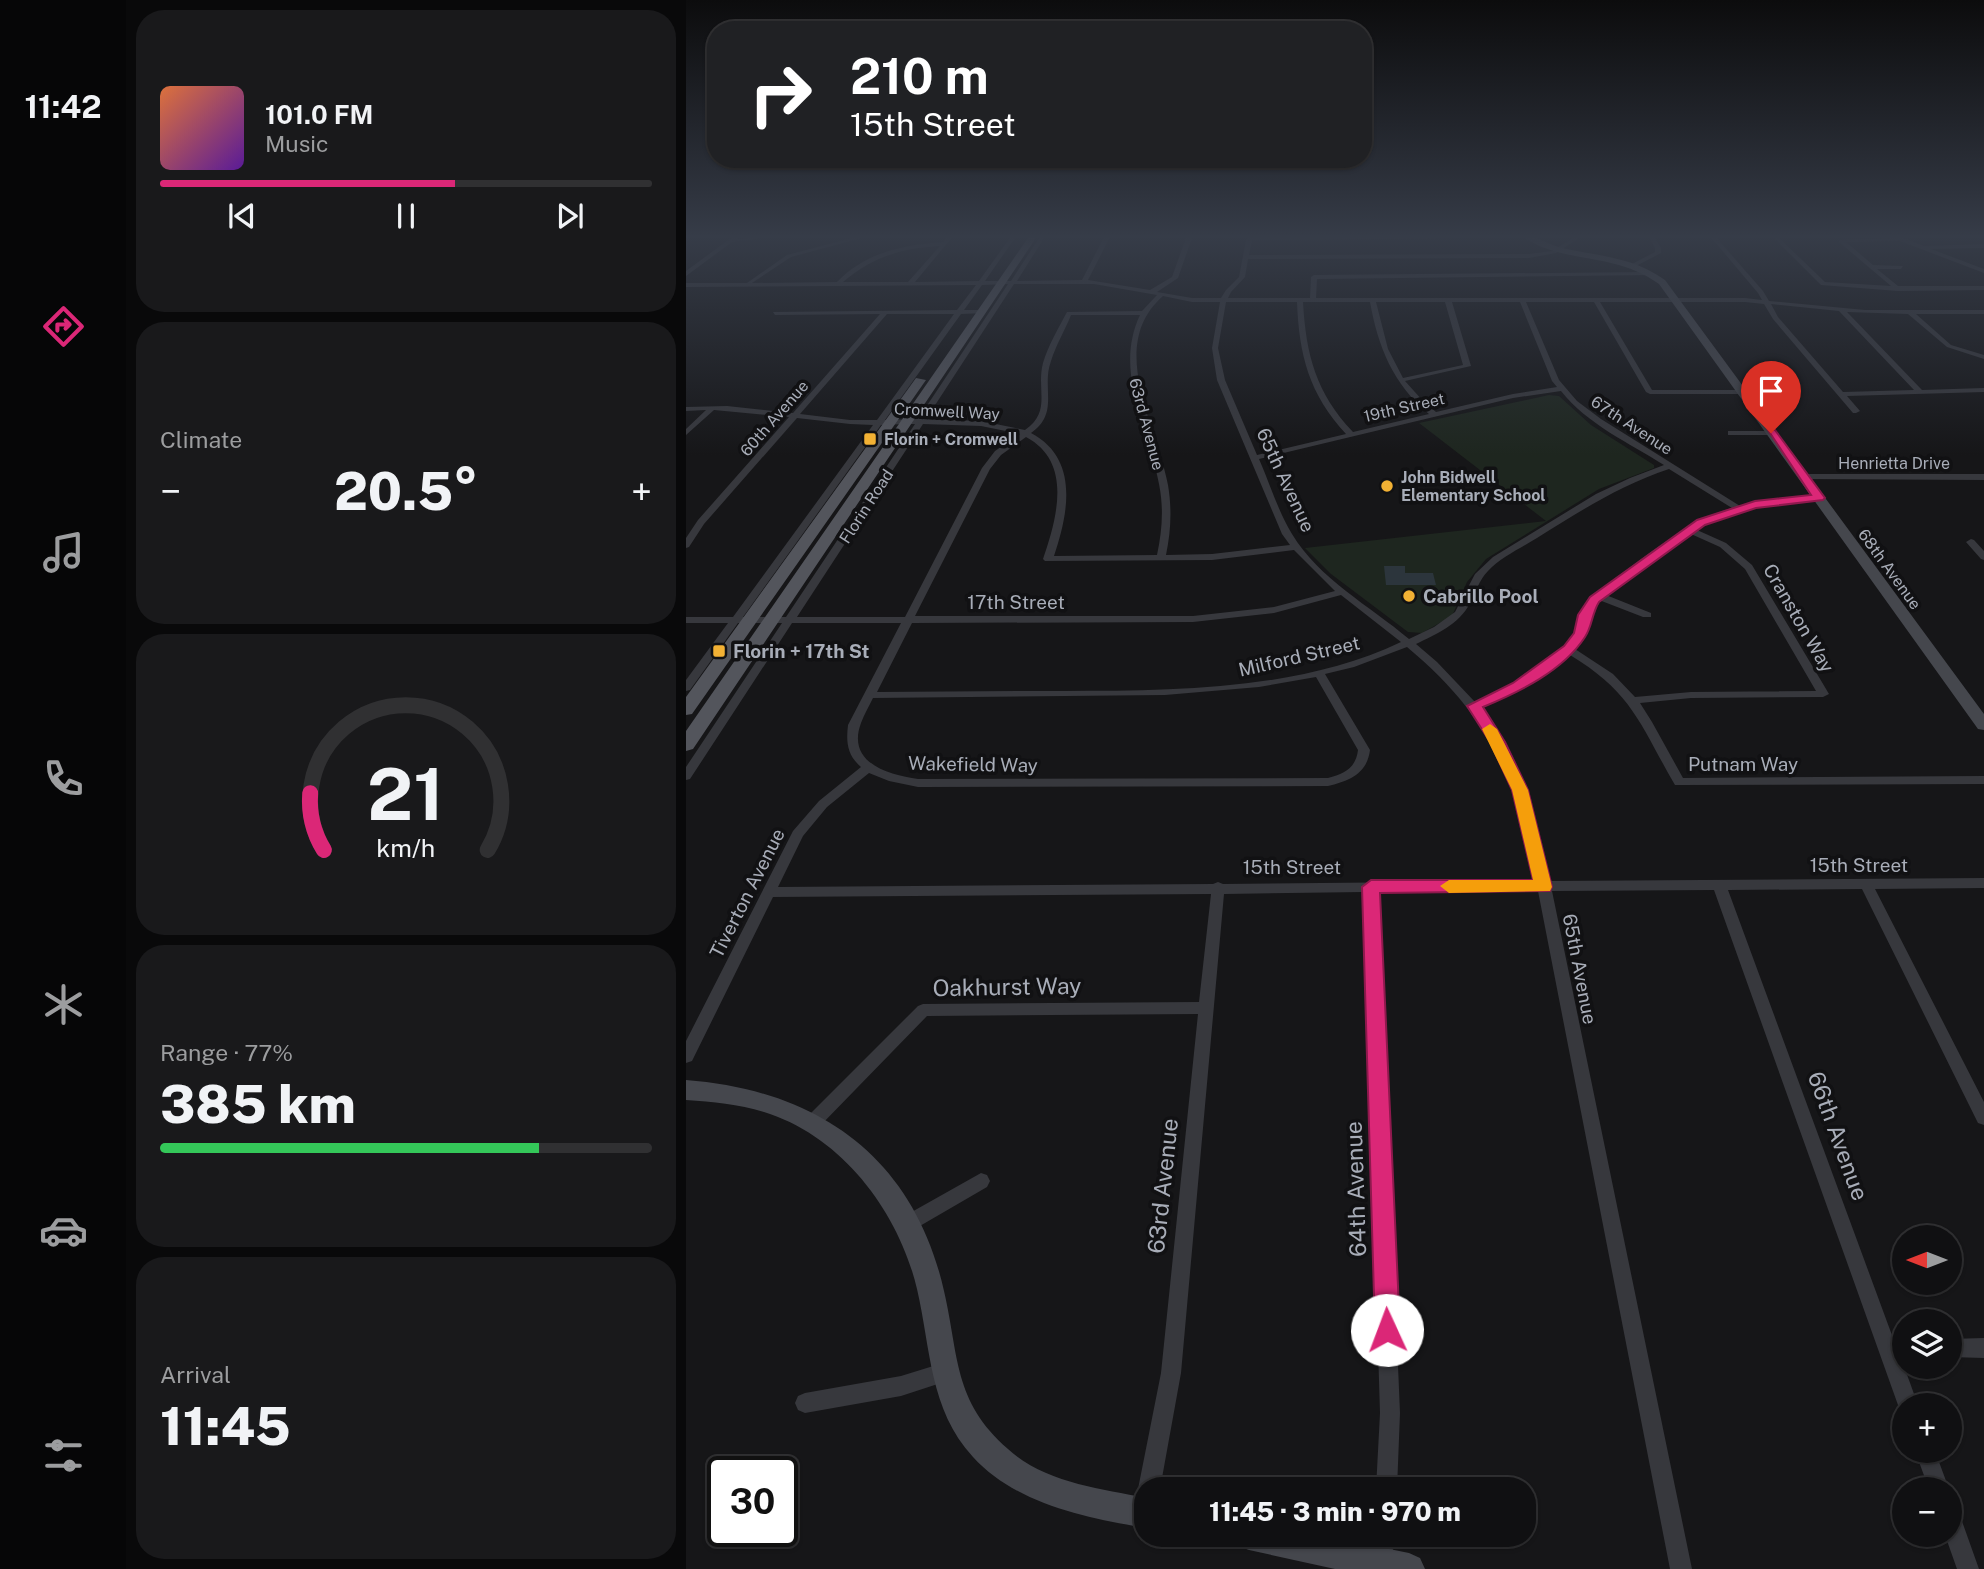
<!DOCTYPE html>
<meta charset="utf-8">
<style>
body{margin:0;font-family:"Public Sans",sans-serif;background:#19191b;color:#f1f3f6;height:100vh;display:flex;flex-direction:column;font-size:26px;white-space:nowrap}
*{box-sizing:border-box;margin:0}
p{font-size:23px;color:#9c9d9f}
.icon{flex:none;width:38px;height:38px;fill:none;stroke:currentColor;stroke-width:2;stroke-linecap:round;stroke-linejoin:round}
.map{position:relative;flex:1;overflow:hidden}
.sheet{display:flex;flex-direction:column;gap:10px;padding:10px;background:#09090a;width:560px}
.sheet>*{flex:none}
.top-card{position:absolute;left:21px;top:21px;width:665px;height:147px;border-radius:28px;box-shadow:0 2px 5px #0004,0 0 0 2px #303032;background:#202124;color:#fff;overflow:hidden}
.needle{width:46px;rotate:270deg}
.controls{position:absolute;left:1206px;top:1225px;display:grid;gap:14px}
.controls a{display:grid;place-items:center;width:70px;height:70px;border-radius:50%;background:#101012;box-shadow:0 2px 5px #0004,0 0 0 2px #303032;font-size:35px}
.speed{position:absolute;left:21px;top:1456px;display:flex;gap:14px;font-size:35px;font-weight:700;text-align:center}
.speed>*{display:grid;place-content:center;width:91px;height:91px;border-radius:50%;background:#101012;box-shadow:0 2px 5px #0004,0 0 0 2px #303032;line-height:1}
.speed .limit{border:4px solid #111;border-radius:10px;background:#fff;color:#111}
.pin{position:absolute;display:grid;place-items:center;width:60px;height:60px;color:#fff;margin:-72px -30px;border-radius:50% 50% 50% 0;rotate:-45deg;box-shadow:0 0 7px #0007}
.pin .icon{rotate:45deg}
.me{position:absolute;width:77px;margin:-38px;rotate:358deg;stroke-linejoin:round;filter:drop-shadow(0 0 5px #0008)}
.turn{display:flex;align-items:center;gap:24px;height:147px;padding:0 28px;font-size:32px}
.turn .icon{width:91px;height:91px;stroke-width:2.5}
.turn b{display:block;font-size:49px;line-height:60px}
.big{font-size:52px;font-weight:800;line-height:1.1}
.sheet .card{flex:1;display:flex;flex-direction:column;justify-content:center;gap:10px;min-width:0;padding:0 24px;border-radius:28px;background:#19191b}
.sheet .dial{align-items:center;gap:0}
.dial svg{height:182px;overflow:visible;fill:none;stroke:#303032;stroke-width:7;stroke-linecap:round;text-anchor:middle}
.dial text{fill:#f1f3f6;stroke:none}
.song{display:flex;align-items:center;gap:21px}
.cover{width:84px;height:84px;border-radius:10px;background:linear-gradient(135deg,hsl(20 70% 55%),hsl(270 70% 35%))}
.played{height:7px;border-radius:4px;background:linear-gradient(90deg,#db2777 60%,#303032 60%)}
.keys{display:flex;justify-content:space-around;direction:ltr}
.heat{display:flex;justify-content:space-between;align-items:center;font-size:38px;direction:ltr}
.charge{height:10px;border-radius:5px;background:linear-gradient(90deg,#34c759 77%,#303032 0)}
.trip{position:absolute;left:448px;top:1477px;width:402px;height:70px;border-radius:28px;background:#101012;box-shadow:0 2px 5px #0004,0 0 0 2px #303032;font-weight:800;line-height:70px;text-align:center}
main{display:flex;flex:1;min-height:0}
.menu{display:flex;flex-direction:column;width:126px;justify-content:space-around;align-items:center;background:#060607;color:#9c9d9f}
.menu .icon{width:49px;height:49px}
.menu .on{color:#db2777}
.menu b{font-size:32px;color:#f1f3f6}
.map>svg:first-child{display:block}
</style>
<main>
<nav class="menu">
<b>11:42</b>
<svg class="icon on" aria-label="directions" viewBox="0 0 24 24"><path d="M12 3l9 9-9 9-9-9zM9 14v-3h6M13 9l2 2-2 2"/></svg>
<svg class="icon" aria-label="music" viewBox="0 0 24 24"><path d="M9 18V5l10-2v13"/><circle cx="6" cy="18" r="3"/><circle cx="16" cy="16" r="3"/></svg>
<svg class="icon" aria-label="phone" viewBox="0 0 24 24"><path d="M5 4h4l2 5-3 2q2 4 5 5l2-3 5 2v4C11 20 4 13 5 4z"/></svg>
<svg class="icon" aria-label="climate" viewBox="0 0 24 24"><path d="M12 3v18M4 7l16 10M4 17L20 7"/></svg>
<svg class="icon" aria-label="car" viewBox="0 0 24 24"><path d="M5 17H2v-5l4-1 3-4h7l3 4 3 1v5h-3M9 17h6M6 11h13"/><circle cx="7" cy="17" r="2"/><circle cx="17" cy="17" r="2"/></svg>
<svg class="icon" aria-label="filters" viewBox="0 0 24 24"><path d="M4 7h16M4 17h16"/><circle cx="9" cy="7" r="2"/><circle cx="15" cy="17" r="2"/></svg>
</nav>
<section class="sheet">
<div class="card">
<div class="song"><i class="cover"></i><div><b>101.0 FM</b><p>Music</p></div></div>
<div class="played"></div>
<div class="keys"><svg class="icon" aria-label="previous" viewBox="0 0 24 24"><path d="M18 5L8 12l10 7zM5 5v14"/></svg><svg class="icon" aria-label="pause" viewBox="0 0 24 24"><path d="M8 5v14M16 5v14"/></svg><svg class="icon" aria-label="next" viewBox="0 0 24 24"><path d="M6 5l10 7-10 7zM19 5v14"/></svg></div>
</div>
<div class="card"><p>Climate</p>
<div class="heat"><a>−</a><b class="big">20.5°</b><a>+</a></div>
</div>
<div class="card dial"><svg viewBox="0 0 100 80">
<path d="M14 69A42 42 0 1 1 86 69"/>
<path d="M14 69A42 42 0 0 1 8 44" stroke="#db2777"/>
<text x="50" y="56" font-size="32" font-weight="700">21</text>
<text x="50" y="72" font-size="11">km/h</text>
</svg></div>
<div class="card"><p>Range · 77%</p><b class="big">385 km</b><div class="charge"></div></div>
<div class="card"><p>Arrival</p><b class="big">11:45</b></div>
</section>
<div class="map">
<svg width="1298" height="1569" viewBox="0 0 1298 1569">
<rect width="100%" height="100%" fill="#161618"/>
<path fill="#1e261f" d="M 863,395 L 873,396 L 905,425 L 968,465 L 968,468 L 913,489 L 800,559 L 781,582 L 766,616 L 736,633 L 722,632 L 645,574 L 619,548 L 860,521 L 733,423 Z"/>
<path fill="#2c353c" d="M 698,566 L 719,566 L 719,573 L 747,573 L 750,585 L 700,585 Z"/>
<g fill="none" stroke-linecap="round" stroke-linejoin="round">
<path fill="#37383d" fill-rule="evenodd" d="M 49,235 L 55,235 L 52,239 L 100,235 L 46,242 L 0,276 L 0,271 Z
M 177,235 L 187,235 L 105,257 L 66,283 L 151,282 C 180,252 217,245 257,242 L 263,235 L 268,235 L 229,282 L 293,281 L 326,235 L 331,235 L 299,281 L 325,281 L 355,235 L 360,235 L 331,281 L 396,280 L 419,235 L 425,235 L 402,280 L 464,290 L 486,277 L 501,235 L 507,235 L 492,278 L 471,292 L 506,298 L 535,298 L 540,290 L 553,277 L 561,235 L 842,236 L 839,238 L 566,240 L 563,255 L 843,254 L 866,251 L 892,235 L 898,235 L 870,253 L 843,258 L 562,259 L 559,277 L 545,292 L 542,298 L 624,298 L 625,277 L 628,275 L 966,272 L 968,275 L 631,279 L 630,298 L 1059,298 L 1076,300 L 1072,293 L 1023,235 L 1028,235 L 1077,291 L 1083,301 L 1179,310 L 1298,310 L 1298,314 L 1230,314 L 1265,345 L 1298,355 L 1298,359 L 1261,347 L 1222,314 L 1161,312 L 1236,390 L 1298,388 L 1298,392 L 1161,396 L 1174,411 L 1170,413 L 1167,413 L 1087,319 L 1078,304 L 1059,302 L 914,302 L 966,390 L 1056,390 L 1060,392 L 1056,394 L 964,394 L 960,392 L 908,302 L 840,302 L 873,380 L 891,401 L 915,419 L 1054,506 L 1069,501 L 1133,495 L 1137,498 L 1133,501 C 1085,505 1054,506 1011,530 L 1040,543 L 1066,565 L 1143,694 L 1137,697 L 1005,698 L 954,703 L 966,722 L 997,778 L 1298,776 L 1298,784 L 989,785 C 954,725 947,693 884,655 L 848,681 L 794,708 C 834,757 849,821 863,881 L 1298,878 L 1298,888 L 1189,889 L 1298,1102 L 1298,1125 L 1292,1123 L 1176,889 L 1042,890 L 1207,1338 L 1218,1338 L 1218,1358 L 1215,1358 L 1232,1405 L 1218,1405 L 1218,1413 L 1215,1412 L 1212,1405 L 1028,890 L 866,891 L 1006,1569 L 984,1569 L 852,891 L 692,892 L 714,1413 L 711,1489 L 690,1489 L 694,1413 L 678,892 L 538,894 L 495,1373 L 474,1489 L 460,1489 L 460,1498 L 456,1496 L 452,1489 L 475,1373 L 512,1014 L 241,1016 L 133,1127 L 127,1129 L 121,1127 L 119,1122 L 121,1117 L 232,1006 L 237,1004 L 513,1002 L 525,894 L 87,897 L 6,1061 L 0,1063 L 0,1041 L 107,831 L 133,801 L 175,767 C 161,755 160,742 162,725 L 215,623 L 106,623 L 4,779 L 0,780 L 0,767 L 96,623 L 52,623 L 4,690 L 0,691 L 0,680 L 42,623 L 0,623 L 0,617 L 47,617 L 187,425 L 164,424 L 111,418 L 18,524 L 3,547 L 0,548 L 0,538 L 12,520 L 103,417 L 28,410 L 0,435 L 0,429 L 20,410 L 0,411 L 0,407 L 41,406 L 107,413 L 194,314 L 89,315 L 87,312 L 271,310 L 290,285 L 0,287 L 0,283 L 61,283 L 101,255 ZM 254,246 L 222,282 L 157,282 C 186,257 216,248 254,246 ZM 322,284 L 232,419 L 199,420 L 275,314 L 298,313 L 296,310 L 278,310 L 296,285 ZM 328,284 L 408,284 L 471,295 L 456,311 L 381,312 C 373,327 362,346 357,363 C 350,390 366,411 339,430 L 295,421 L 240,419 ZM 477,296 L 506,302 L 534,302 L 526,348 L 531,380 L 596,534 L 604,545 L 526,554 L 480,555 C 485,531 486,509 482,485 C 471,425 420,346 477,296 ZM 540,302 L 611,302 C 613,355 623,394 660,434 L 571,455 L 539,380 L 532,348 ZM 617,302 L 684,302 C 692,347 707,384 743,414 L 667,432 C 630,393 620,355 617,302 ZM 690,302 L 759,302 L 777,365 L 717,378 L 702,349 ZM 766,302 L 834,302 L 866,381 L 871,387 L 827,394 L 750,412 L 737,401 L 719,381 L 785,366 ZM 1085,304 L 1153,311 L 1228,390 L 1157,392 L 1092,317 ZM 201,314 L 268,314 L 191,420 L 164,420 L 114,414 ZM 385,315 L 454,315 C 427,372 463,427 473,484 C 478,509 476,531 471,555 L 368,556 C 382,514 394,459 345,433 C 374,413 355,388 365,361 C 370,345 379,330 385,315 ZM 875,391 C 901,424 943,443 978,465 L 944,478 L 910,494 L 807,557 L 789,574 L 769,612 L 748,627 L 723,639 C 684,606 633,579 606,534 C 592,511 584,484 573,459 L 827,398 ZM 220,424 L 229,424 L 100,617 L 57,617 L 195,425 ZM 237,424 L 295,426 L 334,434 L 309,451 L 296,468 L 219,617 L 111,617 ZM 340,437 C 387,462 371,518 357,559 L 359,561 L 526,560 L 608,550 L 649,591 L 588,607 L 507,616 L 229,616 L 304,469 L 315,455 ZM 983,469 L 1046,508 C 998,522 946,567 904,597 C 896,609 895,624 888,637 C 870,666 821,689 789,702 L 751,662 L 730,644 C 750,634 773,625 784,603 C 790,592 793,580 802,571 C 815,557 835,548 851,538 C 894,511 935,485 983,469 ZM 1005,534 L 1034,547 L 1059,569 L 1130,691 L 1005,692 L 949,697 L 927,674 L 889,649 C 903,633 901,613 913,600 L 957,617 L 965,617 L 965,613 L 920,595 ZM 655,595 L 715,642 C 610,692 480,691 366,691 C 307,691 249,692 191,692 L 226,623 L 507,622 L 588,613 ZM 721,647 C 807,719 826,776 850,881 L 537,884 L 532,882 L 527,884 L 92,887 L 117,836 L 141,807 L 183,773 L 203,781 L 232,787 L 642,786 C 663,781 681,774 684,750 L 639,674 L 668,667 ZM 630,677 L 672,750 C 670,768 658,774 642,778 L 232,779 C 203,775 160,763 175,723 C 178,715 183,706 187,698 L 479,695 L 573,687 Z
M 962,235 L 967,235 L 975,248 L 975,253 L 950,266 L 946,266 L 946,264 L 969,252 L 969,248 Z
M 1085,235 L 1090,235 L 1139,282 L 1205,286 L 1153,242 L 1153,240 L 1206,238 L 1205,235 L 1210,235 L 1238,246 L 1298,244 L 1298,248 L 1245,249 L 1298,269 L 1298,273 L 1214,241 L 1160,242 L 1187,265 L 1217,266 L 1215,269 L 1191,269 L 1212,286 L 1298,286 L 1298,290 L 1212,291 L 1135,285 Z
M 1042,431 L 1085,431 L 1089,433 L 1085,435 L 1042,435 Z
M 1118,474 L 1298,474 L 1298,480 L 1115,479 L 1114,477 Z
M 1285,539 L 1288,540 L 1298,551 L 1298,560 L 1295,559 L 1280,542 Z
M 295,1173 L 301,1175 L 304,1181 L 301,1187 L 227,1230 L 221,1232 L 215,1230 L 212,1224 L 215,1218 Z
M 1298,1338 L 1298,1358 L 1264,1357 L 1264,1339 Z
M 257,1363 L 264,1366 L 267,1373 L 264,1380 L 215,1396 L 119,1413 L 112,1410 L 109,1403 L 112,1396 L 119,1393 L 215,1376 Z
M 1229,1451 L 1249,1451 L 1263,1489 L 1243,1489 Z
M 1264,1507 L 1272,1510 L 1293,1569 L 1271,1569 L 1259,1535 L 1264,1535 Z
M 686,1535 L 708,1535 L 706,1563 L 704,1569 L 686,1569 L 684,1563 Z"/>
<path fill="#45474d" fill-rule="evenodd" d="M 834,235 C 849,235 861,244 876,248 C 913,256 947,257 979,280 L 1298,714 L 1298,730 L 1292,729 L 973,284 C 928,251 876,265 834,235 Z
M 0,1080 C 132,1090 228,1157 258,1291 C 273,1356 267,1401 322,1449 C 359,1483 413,1488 460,1498 L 460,1528 C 400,1518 330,1504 287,1457 C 243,1409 245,1349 231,1289 C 213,1212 156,1136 78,1112 C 52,1104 27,1102 0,1100 Z
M 548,1535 L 635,1535 L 723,1553 L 734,1558 L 739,1569 L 649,1569 L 563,1550 L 552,1546 Z"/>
<path fill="#53555c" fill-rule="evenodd" d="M 344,235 L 352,235 L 7,749 L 0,751 L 0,731 Z
M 230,378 L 240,380 L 6,714 L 0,715 L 0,697 Z"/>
</g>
<linearGradient id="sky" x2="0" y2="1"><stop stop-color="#0c0c0d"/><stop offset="0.52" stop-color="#363c48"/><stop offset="1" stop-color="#363c48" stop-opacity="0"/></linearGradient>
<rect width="1298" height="455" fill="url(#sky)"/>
<path fill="#db2777" stroke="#8e194d" stroke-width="2" d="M 1082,430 L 1089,430 L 1139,498 L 1137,500 L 1070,508 L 1019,525 L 913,602 C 906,613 906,627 899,637 C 877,671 833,692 797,707 L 819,742 L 842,790 L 866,887 L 864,891 L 694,893 L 714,1330 L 710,1339 L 701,1343 L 693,1339 L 689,1330 L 676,887 L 685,880 L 847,880 L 826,790 L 804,742 L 781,706 L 827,683 L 878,646 L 888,633 L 892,615 L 904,597 L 1011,520 L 1069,501 L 1125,495 Z"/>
<path fill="#f59e0b" d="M 804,724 L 811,729 L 842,790 L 866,887 L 864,891 L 763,893 L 754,886 L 763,880 L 847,880 L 826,790 L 796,729 Z"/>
<g fill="#f2b134" stroke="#111113" stroke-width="2.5">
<rect x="177" y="432" width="14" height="14" rx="3.5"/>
<circle cx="701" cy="486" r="7"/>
<circle cx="723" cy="596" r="7"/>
<rect x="26" y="644" width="14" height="14" rx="3.5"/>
</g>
<g text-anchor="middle" stroke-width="7" stroke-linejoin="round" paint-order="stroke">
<g font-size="16" fill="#a8adb8" stroke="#111113">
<text transform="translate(718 407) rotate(-13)" y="6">19th Street</text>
<text transform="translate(261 411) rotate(3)" y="6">Cromwell Way</text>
<text transform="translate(88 418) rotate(-49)" y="6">60th Avenue</text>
<text transform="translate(461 424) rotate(75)" y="6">63rd Avenue</text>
<text transform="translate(946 425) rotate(33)" y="6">67th Avenue</text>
<text x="1208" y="469">Henrietta Drive</text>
<text transform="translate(180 506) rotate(-57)" y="6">Florin Road</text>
<text transform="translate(1204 569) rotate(54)" y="6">68th Avenue</text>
</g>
<g font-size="16" font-weight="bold" fill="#a8adb8" stroke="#111113" text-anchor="start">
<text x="198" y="445">Florin + Cromwell</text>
<text x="715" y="483">John Bidwell<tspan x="715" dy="18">Elementary School</tspan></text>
</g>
<g font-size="19" fill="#a8adb8" stroke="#111113">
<text transform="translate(600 480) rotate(65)" y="7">65th Avenue</text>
<text x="330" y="609">17th Street</text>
<text transform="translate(1113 618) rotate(60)" y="7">Cranston Way</text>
<text transform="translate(613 656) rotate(-13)" y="7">Milford Street</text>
<text transform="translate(287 764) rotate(1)" y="7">Wakefield Way</text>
<text x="1057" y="771">Putnam Way</text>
<text x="1173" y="872">15th Street</text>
<text x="606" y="874">15th Street</text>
<text transform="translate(61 893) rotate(-63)" y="7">Tiverton Avenue</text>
<text transform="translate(894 969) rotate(79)" y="7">65th Avenue</text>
</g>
<g font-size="19" font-weight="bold" fill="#a8adb8" stroke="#111113" text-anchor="start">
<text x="737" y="603">Cabrillo Pool</text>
<text x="47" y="658">Florin + 17th St</text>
</g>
<g font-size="23" fill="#a8adb8" stroke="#111113">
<text transform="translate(321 987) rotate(-1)" y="8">Oakhurst Way</text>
<text transform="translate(1152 1136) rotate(70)" y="8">66th Avenue</text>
<text transform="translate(477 1186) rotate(-84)" y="8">63rd Avenue</text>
<text transform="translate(670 1189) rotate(-92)" y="8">64th Avenue</text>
</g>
</g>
</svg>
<div class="controls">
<a><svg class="needle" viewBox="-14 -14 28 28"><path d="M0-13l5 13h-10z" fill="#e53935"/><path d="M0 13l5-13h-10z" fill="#9c9d9f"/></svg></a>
<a><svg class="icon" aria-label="layers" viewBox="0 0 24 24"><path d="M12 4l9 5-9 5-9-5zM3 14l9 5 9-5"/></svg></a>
<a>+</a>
<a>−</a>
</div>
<div class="speed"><div class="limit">30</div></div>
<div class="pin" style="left:1085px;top:433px;background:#d93025"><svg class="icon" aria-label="arrive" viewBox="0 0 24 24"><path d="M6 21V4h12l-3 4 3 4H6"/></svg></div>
<svg class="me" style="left:701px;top:1330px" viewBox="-20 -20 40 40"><circle r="19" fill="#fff"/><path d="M0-13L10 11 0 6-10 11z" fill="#db2777"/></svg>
<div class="trip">11:45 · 3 min · 970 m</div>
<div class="top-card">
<div class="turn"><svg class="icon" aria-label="right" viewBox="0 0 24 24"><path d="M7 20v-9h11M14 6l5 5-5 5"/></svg><div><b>210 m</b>15th Street</div></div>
</div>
</div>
</main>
